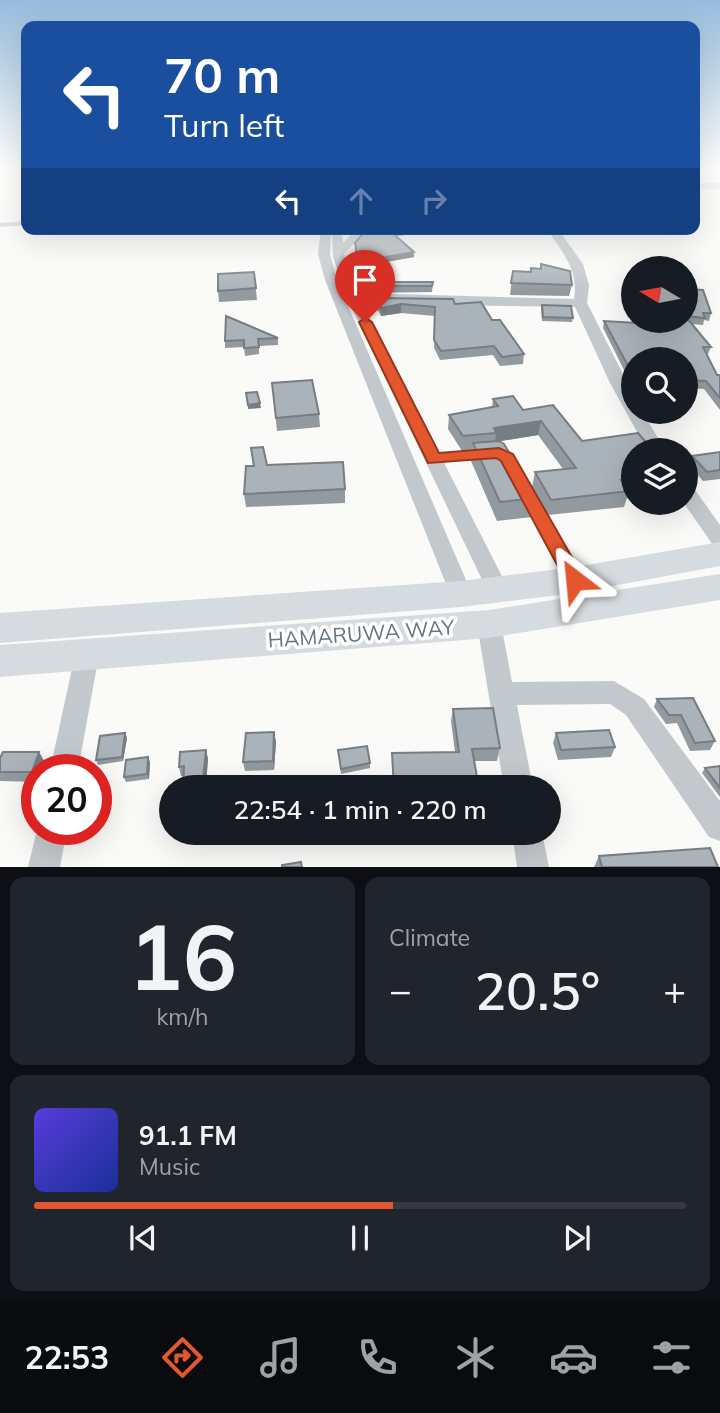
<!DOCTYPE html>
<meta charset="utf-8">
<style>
body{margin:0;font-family:Mulish,sans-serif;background:#20242c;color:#f1f3f6;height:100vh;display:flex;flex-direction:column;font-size:26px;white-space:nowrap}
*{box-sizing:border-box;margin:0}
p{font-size:23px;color:#9ea1a6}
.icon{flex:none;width:38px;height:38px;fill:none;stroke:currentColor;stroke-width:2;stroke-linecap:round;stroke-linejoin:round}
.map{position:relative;height:867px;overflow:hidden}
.drawer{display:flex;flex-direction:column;gap:10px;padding:10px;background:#0d0f14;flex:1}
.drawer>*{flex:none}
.banner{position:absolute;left:21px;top:21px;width:679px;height:214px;border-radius:14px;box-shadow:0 7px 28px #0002;background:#1a4fa0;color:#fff;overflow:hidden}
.needle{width:46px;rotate:280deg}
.tools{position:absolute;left:621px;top:256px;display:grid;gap:14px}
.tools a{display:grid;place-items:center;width:77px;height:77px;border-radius:50%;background:#171b24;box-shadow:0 7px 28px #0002;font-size:35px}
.speed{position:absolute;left:21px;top:754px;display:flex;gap:14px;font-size:35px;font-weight:700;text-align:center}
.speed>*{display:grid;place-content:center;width:91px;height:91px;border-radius:50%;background:#171b24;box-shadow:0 7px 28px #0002;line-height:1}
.speed .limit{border:10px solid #d22;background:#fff;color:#111}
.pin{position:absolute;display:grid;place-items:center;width:60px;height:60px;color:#fff;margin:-72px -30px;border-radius:50% 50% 50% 0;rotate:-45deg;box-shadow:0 0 7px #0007}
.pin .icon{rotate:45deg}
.me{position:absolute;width:77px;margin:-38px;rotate:331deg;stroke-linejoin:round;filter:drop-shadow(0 0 5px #0008)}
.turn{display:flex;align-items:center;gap:24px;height:147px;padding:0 28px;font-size:32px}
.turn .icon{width:91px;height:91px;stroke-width:2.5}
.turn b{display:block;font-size:49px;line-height:60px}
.lanes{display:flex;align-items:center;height:66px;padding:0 28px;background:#0003;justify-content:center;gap:35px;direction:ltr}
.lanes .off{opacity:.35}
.big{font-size:52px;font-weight:600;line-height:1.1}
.drawer .widget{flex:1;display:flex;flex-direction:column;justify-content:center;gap:10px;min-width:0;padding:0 24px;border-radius:14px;background:#20242c}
.drawer .dial{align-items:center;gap:0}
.dial b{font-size:91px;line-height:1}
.song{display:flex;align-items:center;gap:21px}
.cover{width:84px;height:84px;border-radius:10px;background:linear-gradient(135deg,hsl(250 70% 55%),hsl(230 70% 35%))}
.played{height:7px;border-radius:4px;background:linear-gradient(90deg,#e4572e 55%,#363941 55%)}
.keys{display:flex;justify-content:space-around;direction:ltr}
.heat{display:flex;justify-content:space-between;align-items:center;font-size:38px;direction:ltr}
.drawer .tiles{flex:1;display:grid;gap:10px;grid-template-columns:1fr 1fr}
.widget:last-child{grid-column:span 2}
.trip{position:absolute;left:159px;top:775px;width:402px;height:70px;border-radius:35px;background:#171b24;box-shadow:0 7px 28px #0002;font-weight:600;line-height:70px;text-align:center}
.tabs{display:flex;height:112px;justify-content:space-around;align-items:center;background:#090b0e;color:#9ea1a6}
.tabs .icon{width:49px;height:49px}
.tabs .selected{color:#e4572e}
.tabs b{font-size:32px;color:#f1f3f6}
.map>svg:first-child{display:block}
</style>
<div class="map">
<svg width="720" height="867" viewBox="0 0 720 867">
<rect width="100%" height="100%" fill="#fafaf8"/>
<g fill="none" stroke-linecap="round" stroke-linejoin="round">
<path fill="#c3c8cc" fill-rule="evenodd" d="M 26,221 L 26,225 L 0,227 L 0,223 Z
M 481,452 L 484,453 L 486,455 L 484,457 L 434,462 L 429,459 L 434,456 Z
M 529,495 L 532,496 L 578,574 L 580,577 L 578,580 L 574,581 L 570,580 L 524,498 L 526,496 Z"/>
<path fill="#c3c8cc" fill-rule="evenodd" d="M 695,183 L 720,183 L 720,189 L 695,189 Z
M 321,229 L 331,229 L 330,254 L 337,280 L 472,594 L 469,600 L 461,603 L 453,600 L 450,594 L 325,280 L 318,254 Z
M 332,229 L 342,229 L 343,243 L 357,229 L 369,229 L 344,254 L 360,296 L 395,294 L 574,299 C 579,270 562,252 547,229 L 558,229 L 583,264 L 589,285 L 587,303 L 634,396 L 634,411 L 642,411 L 665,450 L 647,450 L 610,383 L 575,307 L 363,304 L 509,590 L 506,596 L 498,599 L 490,596 L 487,590 L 348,300 L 333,257 Z
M 686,486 L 693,487 L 720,525 L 720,548 L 713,545 L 683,502 L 686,502 Z
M 489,614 L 497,617 L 501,624 L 512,682 L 614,681 L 644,699 L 720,801 L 720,841 L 709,837 L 626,715 L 610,704 L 517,705 L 533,788 L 504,788 L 477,624 L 481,617 Z
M 87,645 L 96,648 L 99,655 L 78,770 L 50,770 L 75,655 L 78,648 Z
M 37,830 L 67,830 L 60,867 L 28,867 Z
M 512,833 L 542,833 L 549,867 L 517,867 Z"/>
<path fill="#d6dbdf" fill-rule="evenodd" d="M 720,542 L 720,566 L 575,593 L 461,607 L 0,643 L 0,613 L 461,581 L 575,567 Z
M 720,574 L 720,600 L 489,638 L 0,677 L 0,645 L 489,610 Z"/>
</g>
<path fill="#929a9f" d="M 367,229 L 406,235 L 395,236 L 414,252 L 414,257 L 366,265 L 379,282 L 433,282 L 432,292 L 369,293 L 363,289 L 359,266 L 358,267 L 355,248 L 355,243 Z
M 513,271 L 572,285 L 569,296 L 510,295 Z
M 254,272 L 257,300 L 219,302 L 218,291 Z
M 686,289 L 711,313 L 709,321 L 704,320 L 703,325 L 692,324 L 711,347 L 708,354 L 707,354 L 717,375 L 720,375 L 720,410 L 704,389 L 686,388 L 686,359 L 634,359 L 634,384 L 625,372 L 603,328 L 604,321 L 670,325 L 669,320 L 686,320 Z
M 376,298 L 455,304 L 492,320 L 524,354 L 523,364 L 500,366 L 493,355 L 440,360 L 434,348 L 435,316 L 401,313 L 381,316 L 376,307 Z
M 542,305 L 573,318 L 572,322 L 542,321 L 541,309 Z
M 278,338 L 278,345 L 259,346 L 259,354 L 245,356 L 244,347 L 225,348 L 225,341 Z
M 272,383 L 319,414 L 320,427 L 277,431 Z
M 493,399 L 523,410 L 582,441 L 634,450 L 634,494 L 628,495 L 624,507 L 548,515 L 532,487 L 535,472 L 563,469 L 538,435 L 500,441 L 536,498 L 532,517 L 497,521 L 471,461 L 472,450 L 462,451 L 448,429 L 449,415 L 492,407 Z
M 653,411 L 682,411 L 680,417 L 658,418 Z
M 251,448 L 267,465 L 345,489 L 345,503 L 246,507 L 244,494 L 253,466 Z
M 720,452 L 720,479 L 703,481 L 689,465 L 692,456 Z
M 693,698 L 715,741 L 710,750 L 690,751 L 677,723 L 666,724 L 654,707 L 657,699 Z
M 453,709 L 500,748 L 497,761 L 474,761 L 479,788 L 393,788 L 392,753 L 455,752 L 451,721 Z
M 274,732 L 276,742 L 274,770 L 245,771 L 243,762 Z
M 125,733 L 127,738 L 123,761 L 98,765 L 96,760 Z
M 556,733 L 615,747 L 611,757 L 558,760 L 553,743 Z
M 206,750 L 208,759 L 206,778 L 222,784 L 181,776 L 179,767 Z
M 338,750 L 370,763 L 370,768 L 341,774 Z
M 39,752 L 44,761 L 41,770 L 37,770 L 37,782 L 0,781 L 0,758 Z
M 150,762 L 149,779 L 126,782 L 124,777 Z
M 720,766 L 720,797 L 702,773 L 705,768 Z
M 599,856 L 718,867 L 594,867 Z"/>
<path fill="#777d82" d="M 407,230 L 406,235 L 389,236 L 390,231 Z
M 414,252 L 414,257 L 358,267 L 358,262 Z
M 401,304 L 401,313 L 381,316 L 381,308 Z
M 260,403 L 261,408 L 248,409 L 248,405 Z
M 541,421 L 538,435 L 495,442 L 496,433 L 494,428 Z
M 274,732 L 276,742 L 274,770 L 273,761 Z
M 125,733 L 127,738 L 123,761 L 122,757 Z
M 206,750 L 208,759 L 206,787 L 203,779 Z
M 39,752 L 44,761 L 41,770 L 37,770 L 37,781 L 32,772 Z
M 148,757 L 150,762 L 149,779 L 147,774 Z"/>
<path fill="#aab3b9" stroke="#777d82" stroke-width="2" d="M 367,229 L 406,229 L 390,231 L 414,252 L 358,262 L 355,243 Z
M 541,264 L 570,271 L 572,285 L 511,283 L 513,271 L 531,272 L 531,268 L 541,269 Z
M 359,265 L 375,266 L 379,282 L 433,282 L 432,286 L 369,286 L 363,283 Z
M 254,272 L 256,288 L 218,291 L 218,274 Z
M 686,289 L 703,290 L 711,313 L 703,313 L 705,318 L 686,316 Z
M 376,298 L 453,299 L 455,304 L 481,302 L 492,320 L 500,320 L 524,354 L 502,357 L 494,346 L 441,351 L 434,340 L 435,307 L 401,304 L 381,308 Z
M 542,305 L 571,306 L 573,318 L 543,317 Z
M 226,316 L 278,338 L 258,339 L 259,347 L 244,348 L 244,340 L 225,341 Z
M 686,317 L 711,347 L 703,347 L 717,375 L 720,375 L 720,398 L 706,381 L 686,380 L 686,359 L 634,359 L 634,373 L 627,364 L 604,321 L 674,325 L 673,320 L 686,320 Z
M 312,380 L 319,414 L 276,418 L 272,383 Z
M 257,392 L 260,403 L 248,405 L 246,393 Z
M 513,396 L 523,410 L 553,405 L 582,441 L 638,433 L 651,448 L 646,449 L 647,450 L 634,450 L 634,479 L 621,480 L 629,491 L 551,500 L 535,472 L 576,468 L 541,421 L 494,428 L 496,433 L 463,436 L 449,415 L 498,406 L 493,399 Z
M 499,441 L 504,444 L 536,498 L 500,502 L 473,443 Z
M 263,447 L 267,465 L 343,462 L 345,489 L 244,494 L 246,466 L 254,466 L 251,448 Z
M 720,452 L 720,470 L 707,472 L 692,456 Z
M 693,698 L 715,741 L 695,743 L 681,715 L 669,715 L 657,699 Z
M 493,708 L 500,748 L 472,749 L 479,788 L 394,788 L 392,753 L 459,752 L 453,709 Z
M 609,730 L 615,747 L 561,750 L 556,733 Z
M 274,732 L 273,761 L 243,762 L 246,733 Z
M 125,733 L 122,757 L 96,760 L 100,736 Z
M 367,746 L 370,763 L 341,769 L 338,750 Z
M 206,750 L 203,779 L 220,776 L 221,788 L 183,788 L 184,766 L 179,767 L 180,752 Z
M 3,752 L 39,752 L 32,772 L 0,772 L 0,758 Z
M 148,757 L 147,774 L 124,777 L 126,760 Z
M 720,766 L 720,788 L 705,768 Z
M 710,848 L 718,867 L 602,867 L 599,856 Z
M 301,862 L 302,867 L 282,867 L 282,865 Z"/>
<linearGradient id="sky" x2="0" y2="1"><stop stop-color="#96bcdc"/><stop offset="0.58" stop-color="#fdfdfc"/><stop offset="1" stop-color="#fdfdfc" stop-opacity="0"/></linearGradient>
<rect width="720" height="291" fill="url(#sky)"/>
<path fill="#e4572e" stroke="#94391e" stroke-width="2" d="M 365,318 L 372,322 L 439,453 L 499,448 L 513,454 L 585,580 L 582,585 L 568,585 L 501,461 L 496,458 L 428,463 L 359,322 Z"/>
<g text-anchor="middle" stroke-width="7" stroke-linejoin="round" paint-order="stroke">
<g font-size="21" fill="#657683" stroke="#fff">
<text transform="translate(361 634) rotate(-4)" y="7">HAMARUWA WAY</text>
</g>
</g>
</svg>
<div class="tools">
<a><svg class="needle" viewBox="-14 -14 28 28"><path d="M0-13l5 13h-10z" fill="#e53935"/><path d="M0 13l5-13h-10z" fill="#9ea1a6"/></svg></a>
<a><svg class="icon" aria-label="search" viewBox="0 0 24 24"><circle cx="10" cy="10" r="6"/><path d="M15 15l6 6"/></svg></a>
<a><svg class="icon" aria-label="layers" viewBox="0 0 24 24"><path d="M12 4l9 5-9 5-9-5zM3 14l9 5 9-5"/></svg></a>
</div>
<div class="speed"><div class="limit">20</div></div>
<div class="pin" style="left:365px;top:322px;background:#d93025"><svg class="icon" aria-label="arrive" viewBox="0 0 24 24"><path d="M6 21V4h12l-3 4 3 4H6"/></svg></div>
<svg class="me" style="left:575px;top:580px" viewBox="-20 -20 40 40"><path d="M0-17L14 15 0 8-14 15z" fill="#e4572e" stroke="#fff" stroke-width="4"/></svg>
<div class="trip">22:54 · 1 min · 220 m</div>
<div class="banner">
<div class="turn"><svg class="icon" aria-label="left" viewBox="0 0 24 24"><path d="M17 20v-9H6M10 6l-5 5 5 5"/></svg><div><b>70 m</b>Turn left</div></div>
<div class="lanes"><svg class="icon" aria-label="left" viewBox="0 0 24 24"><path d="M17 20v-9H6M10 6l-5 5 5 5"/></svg><svg class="icon off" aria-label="ahead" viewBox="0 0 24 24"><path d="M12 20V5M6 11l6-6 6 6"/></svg><svg class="icon off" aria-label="right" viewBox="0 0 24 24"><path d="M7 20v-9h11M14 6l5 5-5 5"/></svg></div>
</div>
</div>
<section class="drawer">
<div class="tiles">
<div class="widget dial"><b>16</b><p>km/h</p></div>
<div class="widget"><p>Climate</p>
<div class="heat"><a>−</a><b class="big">20.5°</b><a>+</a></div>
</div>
<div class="widget">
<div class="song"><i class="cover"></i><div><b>91.1 FM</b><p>Music</p></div></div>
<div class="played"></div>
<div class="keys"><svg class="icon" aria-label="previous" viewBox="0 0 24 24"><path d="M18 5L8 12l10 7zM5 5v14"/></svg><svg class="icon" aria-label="pause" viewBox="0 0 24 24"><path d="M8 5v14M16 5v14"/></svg><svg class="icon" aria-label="next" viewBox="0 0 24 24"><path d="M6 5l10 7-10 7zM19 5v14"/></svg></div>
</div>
</div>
</section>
<nav class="tabs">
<b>22:53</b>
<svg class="icon selected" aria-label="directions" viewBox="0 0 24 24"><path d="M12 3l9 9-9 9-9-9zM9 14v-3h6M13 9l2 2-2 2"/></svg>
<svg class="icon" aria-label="music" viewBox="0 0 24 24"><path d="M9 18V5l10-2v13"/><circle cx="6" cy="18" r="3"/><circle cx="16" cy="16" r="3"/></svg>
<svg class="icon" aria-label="phone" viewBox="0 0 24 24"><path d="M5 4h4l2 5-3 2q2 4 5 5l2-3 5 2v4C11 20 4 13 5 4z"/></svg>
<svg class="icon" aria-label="climate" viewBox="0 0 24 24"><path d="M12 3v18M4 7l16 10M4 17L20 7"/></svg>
<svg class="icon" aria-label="car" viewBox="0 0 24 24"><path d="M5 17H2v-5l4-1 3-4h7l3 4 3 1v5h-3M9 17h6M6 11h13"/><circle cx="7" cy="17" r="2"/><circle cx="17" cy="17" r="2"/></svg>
<svg class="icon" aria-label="filters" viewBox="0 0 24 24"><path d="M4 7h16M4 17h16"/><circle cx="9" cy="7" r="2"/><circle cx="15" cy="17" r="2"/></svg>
</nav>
